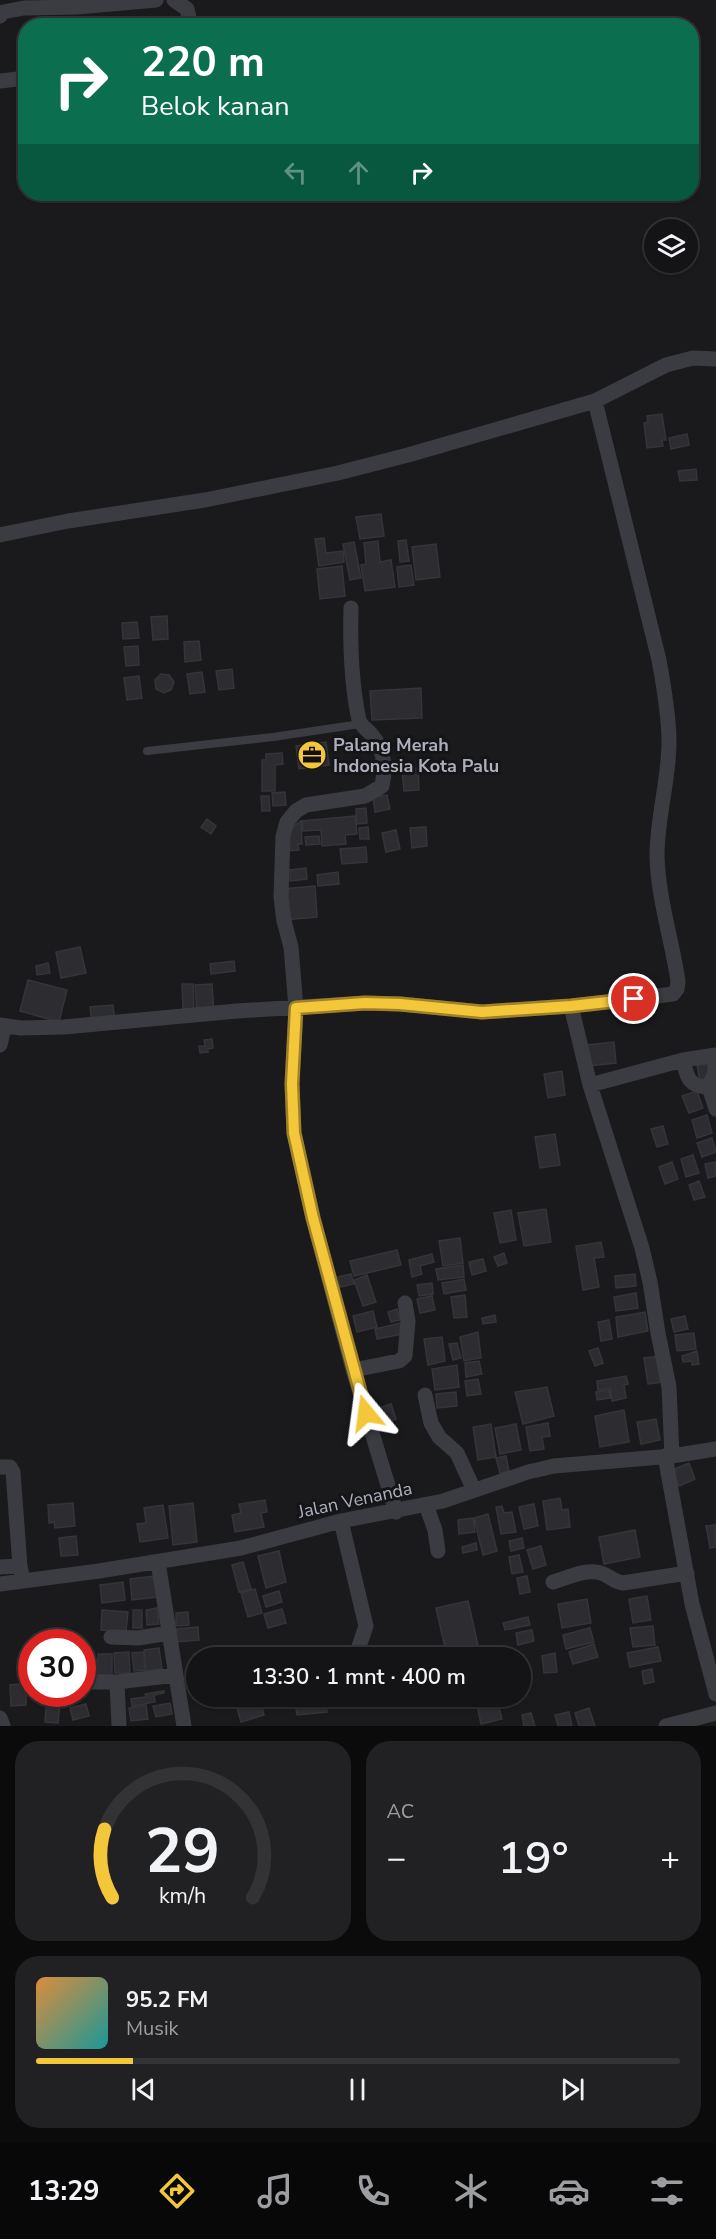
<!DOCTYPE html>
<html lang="id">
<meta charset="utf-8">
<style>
body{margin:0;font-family:"Nunito Sans",sans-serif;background:#212123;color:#f1f3f6;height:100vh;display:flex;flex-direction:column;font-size:22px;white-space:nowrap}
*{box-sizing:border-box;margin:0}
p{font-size:20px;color:#9d9ea1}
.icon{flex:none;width:33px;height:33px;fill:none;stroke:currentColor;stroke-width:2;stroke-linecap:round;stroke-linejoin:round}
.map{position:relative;height:1726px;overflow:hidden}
.side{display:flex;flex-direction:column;gap:15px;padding:15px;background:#0b0b0c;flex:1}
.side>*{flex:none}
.banner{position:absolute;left:18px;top:18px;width:681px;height:183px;border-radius:24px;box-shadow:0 2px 4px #0004,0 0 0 2px #333335;background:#0b6e4f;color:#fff;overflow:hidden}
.fabs{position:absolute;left:644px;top:219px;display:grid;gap:12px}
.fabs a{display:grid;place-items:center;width:54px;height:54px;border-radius:50%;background:#141416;box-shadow:0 2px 4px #0004,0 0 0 2px #333335;font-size:30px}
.speed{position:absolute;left:18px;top:1629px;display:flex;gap:12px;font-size:30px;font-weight:700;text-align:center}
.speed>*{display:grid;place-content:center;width:78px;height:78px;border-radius:50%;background:#141416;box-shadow:0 2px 4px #0004,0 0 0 2px #333335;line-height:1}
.speed .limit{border:9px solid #d22;background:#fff;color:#111}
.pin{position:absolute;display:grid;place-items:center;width:51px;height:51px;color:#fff;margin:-26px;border:3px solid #fff;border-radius:50%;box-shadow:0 2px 6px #0007}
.me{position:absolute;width:66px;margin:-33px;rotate:344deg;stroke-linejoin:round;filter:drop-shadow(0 0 4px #0008)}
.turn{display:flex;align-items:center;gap:21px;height:126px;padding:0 24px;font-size:27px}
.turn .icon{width:78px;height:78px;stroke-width:2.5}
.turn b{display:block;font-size:42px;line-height:51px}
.lanes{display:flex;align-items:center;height:57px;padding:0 24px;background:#0003;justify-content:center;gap:30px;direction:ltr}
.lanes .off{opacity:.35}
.big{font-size:45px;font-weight:600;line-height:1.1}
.side .tile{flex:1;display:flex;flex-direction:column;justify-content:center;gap:9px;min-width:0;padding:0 21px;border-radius:24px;background:#212123}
.side .dial{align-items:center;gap:0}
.dial svg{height:156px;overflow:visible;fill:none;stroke:#333335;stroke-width:7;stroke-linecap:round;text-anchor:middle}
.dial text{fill:#f1f3f6;stroke:none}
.song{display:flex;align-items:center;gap:18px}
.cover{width:72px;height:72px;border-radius:9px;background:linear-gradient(135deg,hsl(30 70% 55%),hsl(180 70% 35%))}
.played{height:6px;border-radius:3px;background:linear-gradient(90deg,#f4c63a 15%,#333335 15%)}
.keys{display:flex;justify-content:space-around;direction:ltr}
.heat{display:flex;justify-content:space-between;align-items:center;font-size:33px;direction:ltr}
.side .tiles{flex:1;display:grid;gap:15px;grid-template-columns:1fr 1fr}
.tile:last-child{grid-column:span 2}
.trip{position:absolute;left:186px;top:1647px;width:345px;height:60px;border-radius:30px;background:#141416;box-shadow:0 2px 4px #0004,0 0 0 2px #333335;font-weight:600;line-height:60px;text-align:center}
.menu{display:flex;height:96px;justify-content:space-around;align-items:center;background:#080809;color:#9d9ea1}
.menu .icon{width:42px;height:42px}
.menu .on{color:#f4c63a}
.menu b{font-size:27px;color:#f1f3f6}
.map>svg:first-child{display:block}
</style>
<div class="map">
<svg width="716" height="1726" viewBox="0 0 716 1726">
<rect width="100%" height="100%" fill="#1a1a1d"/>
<path fill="#2d2d31" stroke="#353439" stroke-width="1.5" d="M 662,414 L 666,440 L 662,440 L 663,446 L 647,448 L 644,423 L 648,422 L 647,416 Z
M 687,434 L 689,445 L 671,449 L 669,438 Z
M 696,469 L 697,480 L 680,481 L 678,471 Z
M 381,514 L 384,536 L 360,539 L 356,517 Z
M 324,538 L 326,553 L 343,551 L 344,562 L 319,566 L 315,539 Z
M 406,540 L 409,561 L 400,562 L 398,541 Z
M 378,541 L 380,562 L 391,560 L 395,587 L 365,591 L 361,565 L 366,564 L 364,543 Z
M 354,542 L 361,578 L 350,580 L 343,544 Z
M 436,544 L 440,577 L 416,580 L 412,547 Z
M 411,565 L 414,585 L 399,587 L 397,567 Z
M 342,566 L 345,596 L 320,599 L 317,569 Z
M 167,616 L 168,639 L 153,640 L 151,617 Z
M 137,622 L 139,638 L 123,639 L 122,623 Z
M 199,641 L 201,660 L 185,662 L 184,642 Z
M 138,646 L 139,665 L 126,666 L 124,647 Z
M 232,669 L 234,688 L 219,690 L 216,671 Z
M 202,672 L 205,692 L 190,694 L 187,674 Z
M 161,674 L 169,675 L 174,682 L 171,690 L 164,693 L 156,689 L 155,680 Z
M 139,676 L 142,698 L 127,700 L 124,678 Z
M 421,688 L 422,718 L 372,720 L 370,691 Z
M 326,742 L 329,765 L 299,769 L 296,746 Z
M 282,753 L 283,764 L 275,765 L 275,791 L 262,791 L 262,760 L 266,760 L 266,754 Z
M 418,768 L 419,790 L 404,791 L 402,769 Z
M 285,792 L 286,805 L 273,806 L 272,793 Z
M 387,795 L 390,809 L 375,812 L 373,797 Z
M 261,796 L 269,796 L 270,811 L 262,811 Z
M 366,808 L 367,823 L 357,824 L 356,809 Z
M 355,816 L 357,834 L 345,835 L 346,844 L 322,846 L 321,830 L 303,831 L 302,821 Z
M 207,819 L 216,826 L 211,834 L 201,827 Z
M 301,821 L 302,844 L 298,844 L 299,850 L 287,851 L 289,830 Z
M 368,827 L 369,839 L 360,839 L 359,828 Z
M 426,827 L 427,846 L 412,848 L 410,828 Z
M 396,830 L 400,849 L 386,852 L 382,833 Z
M 319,836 L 320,844 L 306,845 L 305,837 Z
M 366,847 L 367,862 L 342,864 L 340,849 Z
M 306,868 L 307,879 L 290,881 L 290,870 Z
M 338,872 L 339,884 L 318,886 L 317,875 Z
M 315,886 L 317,917 L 284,920 L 282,889 Z
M 80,947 L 86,973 L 61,978 L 56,952 Z
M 234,961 L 235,971 L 211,974 L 210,964 Z
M 48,963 L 50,973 L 37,975 L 36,966 Z
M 28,980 L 67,990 L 59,1022 L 20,1011 Z
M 182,984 L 193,984 L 194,1010 L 183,1010 Z
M 212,984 L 214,1012 L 197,1013 L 195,985 Z
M 113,1005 L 115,1021 L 92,1023 L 90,1007 Z
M 212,1039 L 213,1048 L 208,1049 L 208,1052 L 200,1053 L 199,1046 L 205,1046 L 204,1040 Z
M 614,1042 L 616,1063 L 589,1066 L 586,1045 Z
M 707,1064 L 710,1079 L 700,1081 L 697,1065 Z
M 562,1071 L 565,1095 L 548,1098 L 544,1074 Z
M 697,1091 L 703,1108 L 689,1113 L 682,1096 Z
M 707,1115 L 712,1133 L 697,1138 L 692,1120 Z
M 663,1126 L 668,1144 L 657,1147 L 651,1129 Z
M 555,1134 L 560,1165 L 540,1168 L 535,1137 Z
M 712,1138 L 716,1152 L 702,1157 L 697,1143 Z
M 693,1155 L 699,1173 L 686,1177 L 681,1159 Z
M 672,1162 L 678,1179 L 665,1184 L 659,1167 Z
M 716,1162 L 716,1176 L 708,1178 L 705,1164 Z
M 699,1181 L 705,1197 L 694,1200 L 689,1185 Z
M 546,1209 L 551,1242 L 524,1246 L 518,1213 Z
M 511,1210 L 516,1240 L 500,1243 L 494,1213 Z
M 460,1238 L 463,1263 L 443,1266 L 439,1241 Z
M 601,1242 L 604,1257 L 594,1258 L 599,1287 L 583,1290 L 576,1246 Z
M 397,1250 L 401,1265 L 354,1276 L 350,1261 Z
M 504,1253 L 507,1263 L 498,1266 L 494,1257 Z
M 432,1254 L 434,1262 L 420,1266 L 422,1274 L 412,1277 L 409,1260 Z
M 483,1259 L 486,1271 L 472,1275 L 469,1262 Z
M 463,1265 L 464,1277 L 438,1280 L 436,1269 Z
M 351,1274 L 354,1284 L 340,1287 L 338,1277 Z
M 635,1274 L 636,1286 L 616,1288 L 615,1276 Z
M 367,1275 L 376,1302 L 363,1306 L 354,1280 Z
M 464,1279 L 466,1290 L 444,1294 L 442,1283 Z
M 432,1283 L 433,1294 L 419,1296 L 417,1285 Z
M 636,1293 L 638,1308 L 616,1311 L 614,1297 Z
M 465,1295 L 467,1317 L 454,1318 L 451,1297 Z
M 432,1296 L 435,1310 L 420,1313 L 417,1299 Z
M 397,1309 L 400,1320 L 391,1322 L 388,1312 Z
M 373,1311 L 377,1327 L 357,1332 L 353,1316 Z
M 645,1312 L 648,1331 L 618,1337 L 616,1317 Z
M 495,1315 L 496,1322 L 483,1324 L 482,1318 Z
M 685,1316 L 688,1329 L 674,1332 L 671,1319 Z
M 609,1320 L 612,1339 L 601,1341 L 598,1322 Z
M 401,1323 L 403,1334 L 377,1339 L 375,1329 Z
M 478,1332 L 481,1358 L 464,1361 L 460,1337 Z
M 694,1333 L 696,1349 L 677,1351 L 675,1335 Z
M 442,1337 L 445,1361 L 428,1365 L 424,1339 Z
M 457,1343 L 461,1358 L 453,1360 L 449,1344 Z
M 598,1348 L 603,1363 L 595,1366 L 589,1351 Z
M 697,1351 L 699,1364 L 692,1365 L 692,1361 L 683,1362 L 682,1356 Z
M 660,1356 L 663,1382 L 648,1384 L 644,1358 Z
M 479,1361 L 482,1374 L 466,1377 L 465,1363 Z
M 457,1365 L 459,1387 L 435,1390 L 432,1369 Z
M 626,1376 L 628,1384 L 624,1385 L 626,1398 L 612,1401 L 610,1388 L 598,1390 L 597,1381 Z
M 478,1379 L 481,1394 L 467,1396 L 465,1381 Z
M 547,1387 L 554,1416 L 523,1424 L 515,1392 Z
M 609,1390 L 610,1398 L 597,1400 L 596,1392 Z
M 456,1392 L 457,1406 L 437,1408 L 436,1394 Z
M 391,1404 L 396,1419 L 381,1424 L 376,1409 Z
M 624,1410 L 629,1442 L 600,1447 L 595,1416 Z
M 656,1419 L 660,1440 L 641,1444 L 637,1422 Z
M 548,1423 L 550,1436 L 542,1437 L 544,1449 L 530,1451 L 526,1427 Z
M 491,1424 L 496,1457 L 478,1460 L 473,1427 Z
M 516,1424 L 521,1450 L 500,1454 L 495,1428 Z
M 506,1456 L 509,1471 L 500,1473 L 496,1458 Z
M 689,1463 L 695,1479 L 679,1486 L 672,1470 Z
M 560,1498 L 562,1510 L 568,1509 L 570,1527 L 547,1530 L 543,1501 Z
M 265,1500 L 267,1512 L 261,1513 L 264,1527 L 235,1532 L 232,1515 L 241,1513 L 239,1504 Z
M 73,1503 L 75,1526 L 55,1528 L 54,1522 L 49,1523 L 48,1505 Z
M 193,1503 L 197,1542 L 173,1545 L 169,1506 Z
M 534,1504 L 538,1526 L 524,1529 L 519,1507 Z
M 163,1505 L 168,1538 L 140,1542 L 137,1524 L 146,1523 L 144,1508 Z
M 502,1506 L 504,1513 L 512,1512 L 516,1532 L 501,1534 L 496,1507 Z
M 488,1514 L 497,1551 L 483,1555 L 474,1518 Z
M 473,1518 L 475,1532 L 459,1534 L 458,1520 Z
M 716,1525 L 716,1547 L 710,1548 L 706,1526 Z
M 635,1530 L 640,1557 L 604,1564 L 599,1537 Z
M 76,1536 L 78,1555 L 61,1556 L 59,1538 Z
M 522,1538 L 524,1548 L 511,1551 L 509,1541 Z
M 476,1543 L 477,1550 L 463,1553 L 462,1547 Z
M 541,1546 L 546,1565 L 533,1569 L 527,1550 Z
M 279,1551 L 286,1582 L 266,1588 L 258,1556 Z
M 519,1555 L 523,1572 L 512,1574 L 509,1557 Z
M 243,1562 L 251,1589 L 239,1592 L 232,1565 Z
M 155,1576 L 157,1597 L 132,1600 L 130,1579 Z
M 527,1576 L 530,1592 L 520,1594 L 517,1578 Z
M 123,1582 L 125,1600 L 102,1603 L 100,1585 Z
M 255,1589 L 262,1613 L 248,1617 L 241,1593 Z
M 279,1591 L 282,1602 L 266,1607 L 263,1596 Z
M 647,1596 L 651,1620 L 633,1623 L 629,1599 Z
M 587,1599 L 591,1623 L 562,1628 L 558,1604 Z
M 468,1601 L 478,1645 L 446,1652 L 436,1608 Z
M 157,1608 L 159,1624 L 147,1625 L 146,1610 Z
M 282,1609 L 286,1623 L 268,1628 L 264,1614 Z
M 102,1610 L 128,1612 L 126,1632 L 101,1630 Z
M 133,1610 L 142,1610 L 142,1628 L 133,1628 Z
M 188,1612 L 189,1625 L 176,1626 L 176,1613 Z
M 528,1617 L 530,1625 L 505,1630 L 503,1623 Z
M 653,1626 L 655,1645 L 633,1647 L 630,1628 Z
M 198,1627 L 199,1640 L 176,1642 L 176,1629 Z
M 590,1628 L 594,1642 L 566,1649 L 563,1635 Z
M 532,1630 L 534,1641 L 518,1645 L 516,1633 Z
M 594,1644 L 598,1657 L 573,1664 L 569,1652 Z
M 658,1647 L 661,1661 L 630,1667 L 627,1653 Z
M 159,1648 L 162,1669 L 146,1671 L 144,1650 Z
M 129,1652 L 130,1673 L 115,1673 L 114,1653 Z
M 144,1652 L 145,1670 L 134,1671 L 132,1653 Z
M 555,1653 L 557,1672 L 544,1673 L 542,1656 Z
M 98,1654 L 112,1654 L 112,1675 L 98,1675 Z
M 652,1669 L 654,1682 L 644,1684 L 642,1671 Z
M 20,1684 L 26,1688 L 26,1705 L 11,1706 L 10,1685 Z
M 164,1691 L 164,1693 L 154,1695 L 155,1702 L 132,1706 L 131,1699 L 146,1697 L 145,1694 Z
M 47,1694 L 61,1694 L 58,1723 L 45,1722 Z
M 294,1696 L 325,1696 L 327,1712 L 297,1715 Z
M 260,1700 L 264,1715 L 241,1722 L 237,1708 Z
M 497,1700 L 502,1719 L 481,1724 L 477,1705 Z
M 170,1703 L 172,1714 L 156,1717 L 153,1706 Z
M 86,1704 L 89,1716 L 73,1720 L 70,1708 Z
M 146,1705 L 148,1719 L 131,1721 L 129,1708 Z
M 589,1708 L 595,1726 L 579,1726 L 575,1713 Z
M 569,1712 L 572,1726 L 558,1726 L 555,1715 Z
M 531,1713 L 535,1726 L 524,1726 L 522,1715 Z"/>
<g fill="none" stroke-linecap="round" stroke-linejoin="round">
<path stroke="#3b3c42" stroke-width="8" d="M 147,751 L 273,737 L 360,724"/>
<path stroke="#3b3c42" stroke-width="15" d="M 174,0 L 187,9 L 191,26
M 0,16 L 3,12 L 24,8 L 77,7 L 156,0
M 0,81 L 26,78
M 0,535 L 68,521 L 205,500 L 338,473 L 408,455 L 595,401 L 666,365 L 693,358 L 716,359
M 351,608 C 350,645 351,683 359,720 C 361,726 367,729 371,734 C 384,748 386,767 382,786 L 365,796 L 306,805 L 296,811 L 287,822 L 283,836 L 281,897 L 284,921 L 291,947 L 296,1008 L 292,1084 L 294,1133 L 313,1218 L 353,1370 L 396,1512
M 571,1006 L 590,1085 L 683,1060 L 716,1055
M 0,1025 L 21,1028 L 64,1027 L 237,1011 L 365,1003 L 400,1004 L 482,1012 L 571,1006 L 673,994 L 677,989 L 678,981 C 672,940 658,898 657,856 C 657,817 669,780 669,742 C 669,715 664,687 659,660 L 595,401
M 0,1045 L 4,1027
M 714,1056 L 716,1069 L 709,1087 L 716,1109
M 683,1060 C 687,1078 689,1087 709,1087
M 590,1085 L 642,1248 L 650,1282 L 658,1333 L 669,1387 L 672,1456
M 353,1370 L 399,1361 L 405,1356 L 408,1321 L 405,1303
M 425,1395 L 431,1423 L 439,1437 L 457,1453 L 474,1490
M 665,1456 L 692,1604 L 716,1694
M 0,1467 L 10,1467 L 13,1472 L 20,1566 L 23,1580
M 426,1505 L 435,1530 L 438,1551
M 341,1521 L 366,1626 L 355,1658
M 158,1562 L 184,1726
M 0,1567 L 20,1566
M 553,1582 C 567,1578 587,1568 601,1573 C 610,1576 614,1582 623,1583 L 687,1573
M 0,1584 L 99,1571 L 241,1548 L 341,1521 L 443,1501 L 528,1472 L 554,1466 L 672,1456 L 716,1449
M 111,1637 L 138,1638 L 169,1633
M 85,1682 L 117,1682
M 0,1718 L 3,1726
M 119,1726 L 117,1682 L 176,1675
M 666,1726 L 716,1713"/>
</g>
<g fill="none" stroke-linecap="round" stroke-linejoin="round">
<g stroke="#9f8126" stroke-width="15">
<path id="route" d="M 366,1413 L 313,1218 L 294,1133 L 292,1084 L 296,1008 L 365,1003 L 400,1004 L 482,1012 L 571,1006 L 634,999"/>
</g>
<use href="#route" stroke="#f4c63a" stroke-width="10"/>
</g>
<defs>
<g id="office-disc" transform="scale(1.5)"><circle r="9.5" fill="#f4c63a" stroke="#151518"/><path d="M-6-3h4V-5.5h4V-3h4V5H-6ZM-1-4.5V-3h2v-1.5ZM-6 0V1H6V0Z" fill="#111"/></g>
</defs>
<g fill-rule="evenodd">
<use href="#office-disc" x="312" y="755"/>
</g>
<g text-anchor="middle" stroke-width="6" stroke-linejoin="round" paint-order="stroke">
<g font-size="18" font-weight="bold" fill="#adb0bc" stroke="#151518" text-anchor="start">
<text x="333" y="751">Palang Merah<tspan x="333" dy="21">Indonesia Kota Palu</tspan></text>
</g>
<g font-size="18" fill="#adb0bc" stroke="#151518">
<text transform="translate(355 1500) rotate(-12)" y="6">Jalan Venanda</text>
</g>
</g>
</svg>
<div class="fabs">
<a><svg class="icon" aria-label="layers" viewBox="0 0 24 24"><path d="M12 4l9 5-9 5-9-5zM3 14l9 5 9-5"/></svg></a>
</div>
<div class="speed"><div class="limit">30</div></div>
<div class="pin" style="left:634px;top:999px;background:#d93025"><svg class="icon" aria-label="arrive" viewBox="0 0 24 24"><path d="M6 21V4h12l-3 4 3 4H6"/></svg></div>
<svg class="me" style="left:366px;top:1413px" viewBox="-20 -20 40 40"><path d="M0-17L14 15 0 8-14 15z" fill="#f4c63a" stroke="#fff" stroke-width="4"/></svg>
<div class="trip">13:30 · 1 mnt · 400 m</div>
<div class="banner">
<div class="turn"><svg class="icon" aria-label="right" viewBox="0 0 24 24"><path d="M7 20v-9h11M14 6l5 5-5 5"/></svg><div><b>220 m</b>Belok kanan</div></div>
<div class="lanes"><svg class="icon off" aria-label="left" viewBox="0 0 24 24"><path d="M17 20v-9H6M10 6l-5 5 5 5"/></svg><svg class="icon off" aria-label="ahead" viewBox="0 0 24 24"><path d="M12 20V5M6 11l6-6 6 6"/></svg><svg class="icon" aria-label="right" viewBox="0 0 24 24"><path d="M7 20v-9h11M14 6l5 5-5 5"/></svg></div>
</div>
</div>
<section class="side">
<div class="tiles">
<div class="tile dial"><svg viewBox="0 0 100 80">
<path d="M14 69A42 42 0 1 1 86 69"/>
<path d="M14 69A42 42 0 0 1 10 34" stroke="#f4c63a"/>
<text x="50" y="56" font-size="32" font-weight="700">29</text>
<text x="50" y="72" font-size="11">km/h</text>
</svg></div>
<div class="tile"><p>AC</p>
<div class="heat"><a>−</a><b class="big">19°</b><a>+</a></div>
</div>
<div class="tile">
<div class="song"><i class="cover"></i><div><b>95.2 FM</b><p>Musik</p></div></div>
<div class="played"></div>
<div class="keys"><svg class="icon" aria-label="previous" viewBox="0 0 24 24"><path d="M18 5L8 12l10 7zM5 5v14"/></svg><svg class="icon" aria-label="pause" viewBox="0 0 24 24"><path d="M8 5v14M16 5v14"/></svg><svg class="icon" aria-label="next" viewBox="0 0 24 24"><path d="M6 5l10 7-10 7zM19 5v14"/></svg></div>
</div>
</div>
</section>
<nav class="menu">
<b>13:29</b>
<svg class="icon on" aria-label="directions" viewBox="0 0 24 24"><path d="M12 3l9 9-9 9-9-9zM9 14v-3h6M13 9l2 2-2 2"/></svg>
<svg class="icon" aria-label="music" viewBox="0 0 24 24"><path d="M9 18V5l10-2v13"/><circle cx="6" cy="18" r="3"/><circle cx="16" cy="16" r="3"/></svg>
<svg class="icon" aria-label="phone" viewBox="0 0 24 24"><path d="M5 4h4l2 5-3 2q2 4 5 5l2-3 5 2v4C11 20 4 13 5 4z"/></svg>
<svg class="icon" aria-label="climate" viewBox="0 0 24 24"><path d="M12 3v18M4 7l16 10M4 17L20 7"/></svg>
<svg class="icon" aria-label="car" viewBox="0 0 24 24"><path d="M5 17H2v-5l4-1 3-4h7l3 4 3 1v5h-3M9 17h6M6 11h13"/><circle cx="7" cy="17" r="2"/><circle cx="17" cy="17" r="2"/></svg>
<svg class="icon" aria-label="filters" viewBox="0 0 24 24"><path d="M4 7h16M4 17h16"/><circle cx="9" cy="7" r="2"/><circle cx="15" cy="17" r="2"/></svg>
</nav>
